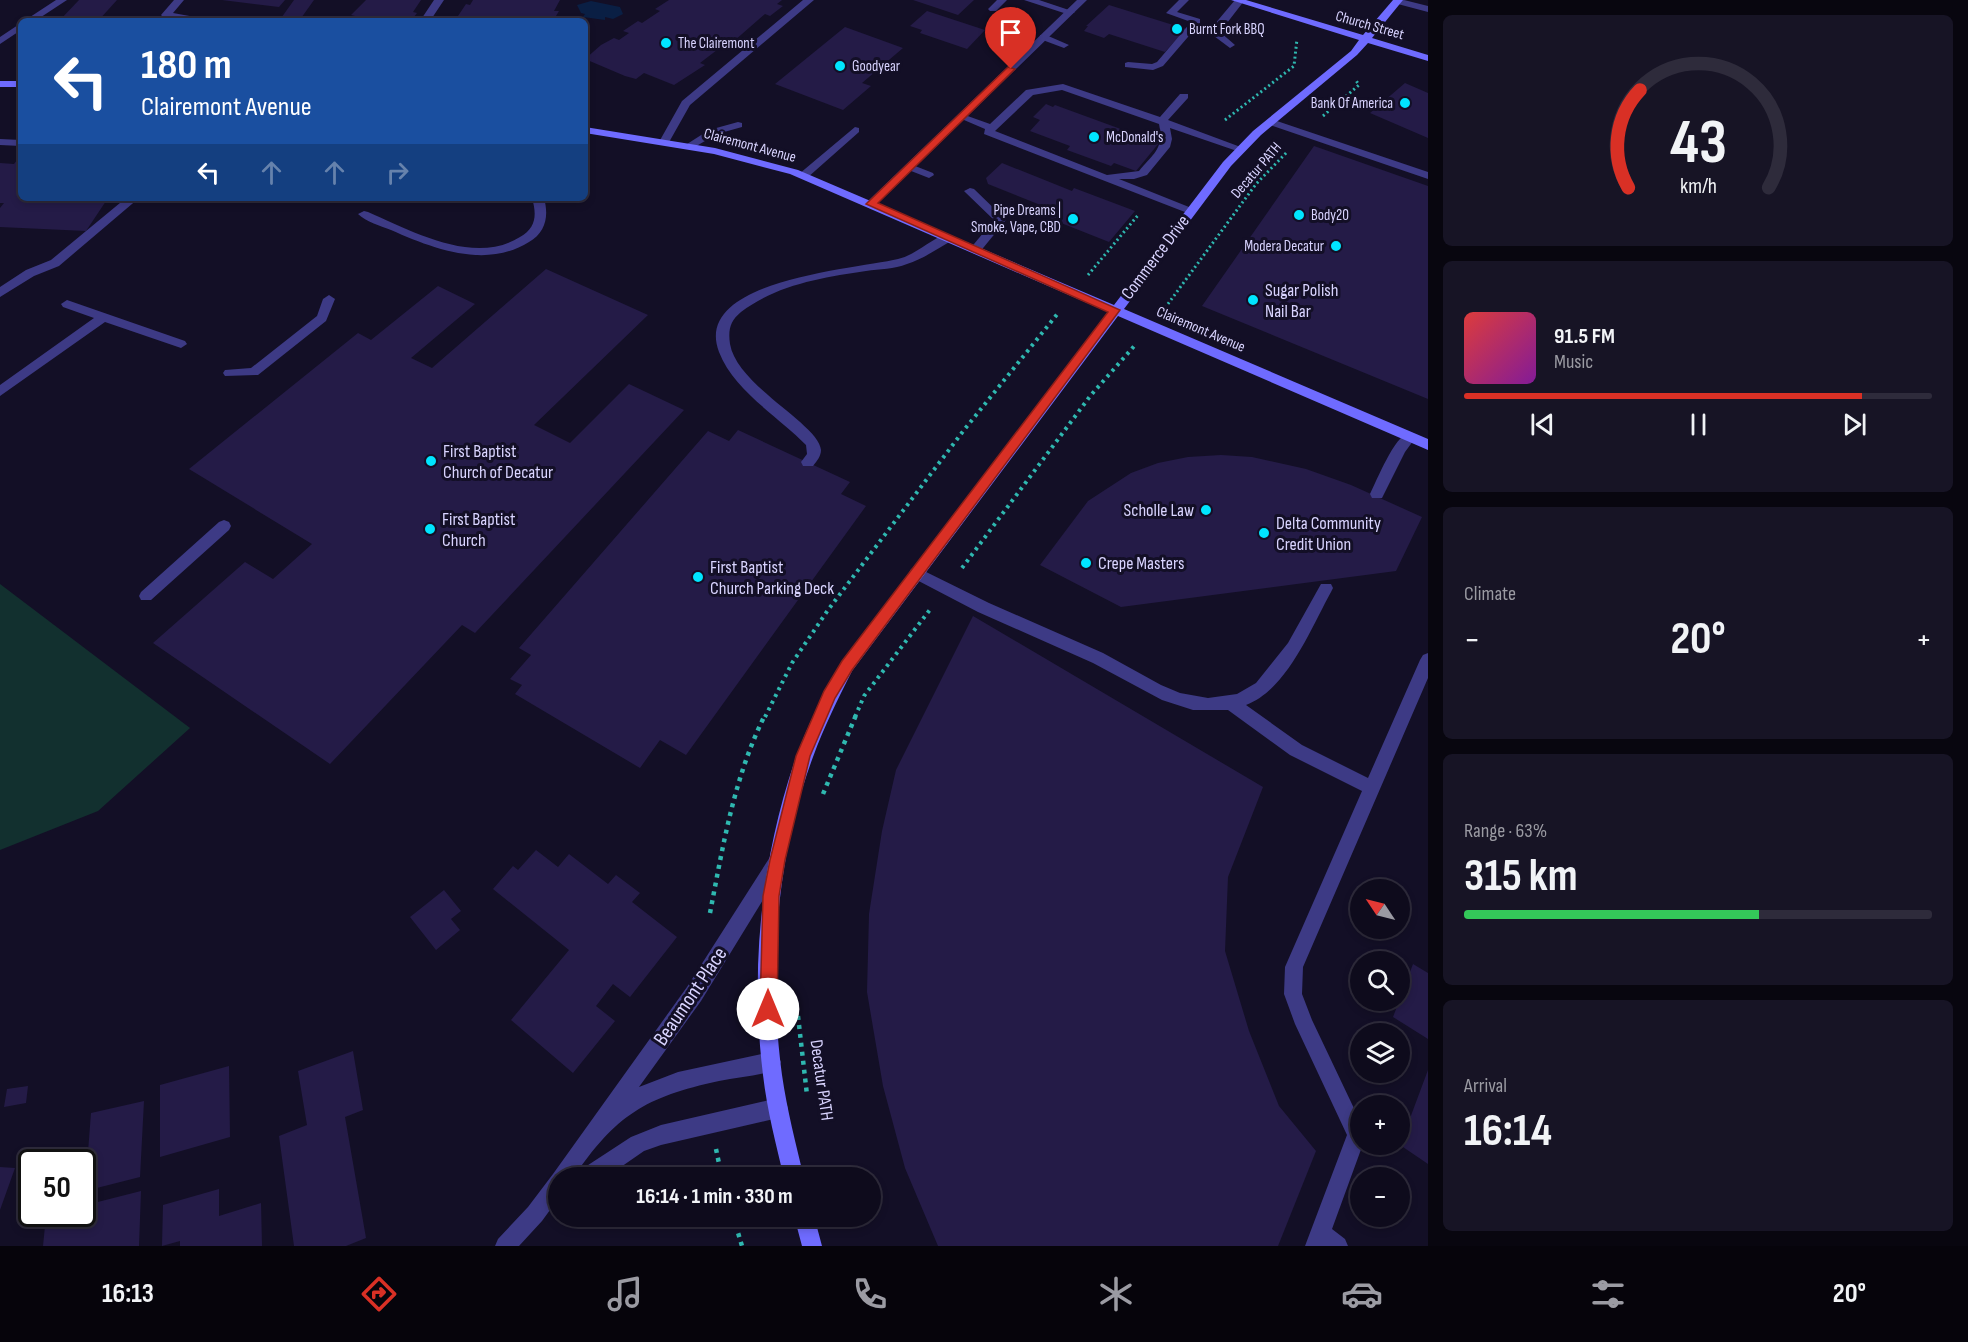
<!DOCTYPE html>
<meta charset="utf-8">
<style>
body{margin:0;font-family:"Sofia Sans Condensed",sans-serif;background:#171425;color:#f1f3f6;height:100vh;display:flex;flex-direction:column;font-size:22px;white-space:nowrap}
*{box-sizing:border-box;margin:0}
p{font-size:20px;color:#9b9ba3}
.icon{flex:none;width:33px;height:33px;fill:none;stroke:currentColor;stroke-width:2;stroke-linecap:round;stroke-linejoin:round}
.map{position:relative;flex:1;overflow:hidden}
.sheet{display:flex;flex-direction:column;gap:15px;padding:15px;background:#08060f;width:540px}
.sheet>*{flex:none}
.top-card{position:absolute;left:18px;top:18px;width:570px;height:183px;border-radius:9px;box-shadow:0 3px 9px #0003,0 0 0 2px #2e2b3b;background:#1a4fa0;color:#fff;overflow:hidden}
.needle{width:39px;rotate:305deg}
.buttons{position:absolute;left:1350px;top:879px;display:grid;gap:12px}
.buttons a{display:grid;place-items:center;width:60px;height:60px;border-radius:50%;background:#0e0b1c;box-shadow:0 3px 9px #0003,0 0 0 2px #2e2b3b;font-size:30px}
.speed{position:absolute;left:18px;top:1149px;display:flex;gap:12px;font-size:30px;font-weight:700;text-align:center}
.speed>*{display:grid;place-content:center;width:78px;height:78px;border-radius:50%;background:#0e0b1c;box-shadow:0 3px 9px #0003,0 0 0 2px #2e2b3b;line-height:1}
.speed .limit{border:3px solid #111;border-radius:9px;background:#fff;color:#111}
.pin{position:absolute;display:grid;place-items:center;width:51px;height:51px;color:#fff;margin:-62px -26px;border-radius:50% 50% 50% 0;rotate:-45deg;box-shadow:0 0 6px #0007}
.pin .icon{rotate:45deg}
.me{position:absolute;width:66px;margin:-33px;rotate:0deg;stroke-linejoin:round;filter:drop-shadow(0 0 4px #0008)}
.turn{display:flex;align-items:center;gap:21px;height:126px;padding:0 24px;font-size:27px}
.turn .icon{width:78px;height:78px;stroke-width:2.5}
.turn b{display:block;font-size:42px;line-height:51px}
.lanes{display:flex;align-items:center;height:57px;padding:0 24px;background:#0003;justify-content:center;gap:30px;direction:ltr}
.lanes .off{opacity:.35}
.big{font-size:45px;font-weight:700;line-height:1.1}
.sheet .tile{flex:1;display:flex;flex-direction:column;justify-content:center;gap:9px;min-width:0;padding:0 21px;border-radius:9px;background:#171425}
.sheet .dial{align-items:center;gap:0}
.dial svg{height:156px;overflow:visible;fill:none;stroke:#2e2b3b;stroke-width:7;stroke-linecap:round;text-anchor:middle}
.dial text{fill:#f1f3f6;stroke:none}
.song{display:flex;align-items:center;gap:18px}
.cover{width:72px;height:72px;border-radius:9px;background:linear-gradient(135deg,hsl(0 70% 55%),hsl(290 70% 35%))}
.played{height:6px;border-radius:3px;background:linear-gradient(90deg,#d93025 85%,#2e2b3b 85%)}
.keys{display:flex;justify-content:space-around;direction:ltr}
.heat{display:flex;justify-content:space-between;align-items:center;font-size:33px;direction:ltr}
.charge{height:9px;border-radius:4px;background:linear-gradient(90deg,#34c759 63%,#2e2b3b 0)}
.trip{position:absolute;left:548px;top:1167px;width:333px;height:60px;border-radius:30px;background:#0e0b1c;box-shadow:0 3px 9px #0003,0 0 0 2px #2e2b3b;font-weight:700;line-height:60px;text-align:center}
.menu{display:flex;height:96px;justify-content:space-around;align-items:center;background:#06040b;color:#9b9ba3}
.menu .icon{width:42px;height:42px}
.menu .active{color:#d93025}
.menu b{font-size:27px;color:#f1f3f6}
main{display:flex;flex:1;min-height:0}
.map>svg:first-child{display:block}
</style>
<main>
<div class="map">
<svg width="1428" height="1246" viewBox="0 0 1428 1246">
<rect width="100%" height="100%" fill="#130f26"/>
<path fill="#12302f" d="M 0,584 L 190,728 L 98,811 L 0,850 Z"/>
<path fill="#0a1f44" d="M 591,1 L 620,7 L 623,14 L 613,19 L 605,17 L 605,20 L 583,17 L 585,14 L 581,13 L 577,5 Z"/>
<path fill="#241b47" d="M 79,0 L 117,0 L 98,21 L 59,21 Z
M 222,0 L 285,0 L 279,7 Z
M 294,0 L 314,0 L 299,21 L 279,21 Z
M 366,0 L 421,0 L 413,12 L 417,13 L 411,21 L 351,21 L 355,16 L 351,15 Z
M 473,0 L 560,0 L 554,11 L 559,11 L 553,21 L 459,21 L 462,16 L 458,16 L 466,4 L 470,5 Z
M 669,0 L 782,0 L 777,4 L 783,6 L 770,16 L 765,14 L 734,41 L 730,40 L 700,63 L 705,65 L 674,85 L 644,73 L 636,79 L 625,76 L 585,59 L 601,45 L 614,38 L 619,40 L 629,33 L 623,31 L 638,21 L 642,23 L 660,11 L 655,9 Z
M 913,0 L 974,0 L 958,15 Z
M 1109,5 L 1186,29 L 1165,52 L 1109,34 L 1104,38 L 1084,31 L 1088,26 L 1086,26 Z
M 927,11 L 985,30 L 967,49 L 920,33 L 922,30 L 910,26 Z
M 845,27 L 903,48 L 862,83 L 871,86 L 843,110 L 775,84 Z
M 1405,83 L 1428,93 L 1428,138 L 1370,113 Z
M 1046,104 L 1053,107 L 1055,105 L 1159,143 L 1136,171 L 1114,163 L 1111,166 L 1067,150 L 1070,146 L 1030,131 L 1040,120 L 1033,117 Z
M 1314,146 L 1428,186 L 1428,399 L 1202,306 Z
M 21,155 L 21,198 L 108,198 L 86,231 L 0,227 L 0,208 L 4,203 L 0,203 L 0,163 L 14,164 Z
M 1002,163 L 1072,191 L 1074,188 L 1135,211 L 1109,242 L 1046,217 L 1053,210 L 988,184 L 986,178 Z
M 546,269 L 648,315 L 534,425 L 570,443 L 629,384 L 684,410 L 475,633 L 462,625 L 330,764 L 153,643 L 245,562 L 273,579 L 312,544 L 189,469 L 358,333 L 371,340 L 438,286 L 475,304 L 411,358 L 432,368 Z
M 738,430 L 850,482 L 841,494 L 866,506 L 686,755 L 660,740 L 640,768 L 515,694 L 522,685 L 510,679 L 531,655 L 519,648 L 708,431 L 729,441 Z
M 1221,455 L 1252,457 L 1306,469 L 1351,485 L 1422,517 L 1396,571 L 1121,607 L 1040,565 L 1088,501 L 1131,473 L 1158,463 L 1188,457 Z
M 973,616 L 1263,787 L 1228,877 L 1225,951 L 1249,1031 L 1279,1106 L 1316,1151 L 1278,1246 L 938,1246 L 905,1168 L 883,1086 L 867,992 L 869,914 L 882,831 L 896,770 Z
M 536,850 L 558,867 L 569,854 L 608,884 L 616,875 L 640,893 L 632,902 L 677,937 L 630,997 L 613,984 L 596,1006 L 615,1021 L 573,1073 L 511,1020 L 569,950 L 493,889 L 513,866 L 518,870 Z
M 444,890 L 461,911 L 451,919 L 460,930 L 436,950 L 410,917 Z
M 1413,964 L 1428,973 L 1428,1039 L 1393,1017 Z
M 353,1051 L 363,1110 L 345,1117 L 366,1238 L 346,1246 L 294,1246 L 279,1136 L 307,1125 L 298,1071 Z
M 229,1066 L 230,1137 L 160,1157 L 160,1085 Z
M 1428,1070 L 1428,1164 L 1400,1145 Z
M 28,1086 L 26,1103 L 4,1107 L 7,1089 Z
M 144,1101 L 140,1177 L 85,1191 L 91,1113 Z
M 0,1167 L 15,1168 L 0,1210 Z
M 219,1189 L 219,1216 L 261,1203 L 262,1246 L 180,1246 L 180,1241 L 162,1246 L 163,1205 Z
M 141,1191 L 139,1246 L 43,1246 L 46,1216 L 82,1214 L 82,1206 Z"/>
<g fill="none" stroke-linecap="round" stroke-linejoin="round">
<path stroke="#2fb8b0" stroke-width="3" stroke-dasharray="2 3" stroke-linecap="butt" d="M 1323,116 L 1359,85 L 1355,79
M 1225,120 L 1294,66 L 1297,39
M 1088,275 L 1139,214
M 1165,308 L 1256,184 L 1288,151"/>
<path stroke="#2fb8b0" stroke-width="4" stroke-dasharray="3 4.5" stroke-linecap="butt" d="M 962,568 L 1091,395 L 1136,344
M 765,717 L 792,663 L 828,610 L 964,430 L 1059,312
M 855,717 L 864,696 L 932,607"/>
<path stroke="#2fb8b0" stroke-width="4.5" stroke-dasharray="4 5" stroke-linecap="butt" d="M 823,794 L 856,715
M 710,913 C 723,846 734,777 765,715
M 798,1016 L 807,1095
M 716,1149 L 722,1178
M 733,1216 L 742,1246"/>
<path fill="#3d3a85" fill-rule="evenodd" d="M 56,0 L 67,0 L 35,21 L 24,21 Z
M 174,0 L 184,0 L 173,13 L 195,17 L 196,21 L 163,17 L 161,15 Z
M 434,0 L 444,0 L 430,21 L 420,21 Z
M 997,0 L 1007,0 L 996,11 L 990,11 L 988,9 Z
M 1024,0 L 1039,0 L 1075,12 L 1070,15 Z
M 1179,0 L 1189,0 L 1177,12 L 1200,19 L 1200,23 L 1163,66 L 1153,70 L 1125,67 L 1125,63 L 1128,62 L 1152,64 L 1157,62 L 1191,22 L 1166,13 Z
M 1235,0 L 1244,1 L 1220,32 L 1235,45 L 1230,48 L 1210,33 L 1214,25 Z
M 1393,0 L 1404,0 L 1428,6 L 1428,12 L 1394,3 Z
M 21,23 L 21,30 L 0,44 L 0,37 Z
M 1040,35 L 1046,35 L 1069,45 L 1064,48 L 1040,39 Z
M 1063,84 L 1160,117 L 1180,94 L 1188,94 L 1188,98 L 1168,120 L 1246,149 L 1245,151 L 1237,151 L 1170,128 L 1172,139 L 1170,147 L 1147,175 L 1134,179 L 1119,179 L 1194,209 L 1194,213 L 1190,214 L 984,134 L 985,129 L 957,117 L 962,114 L 990,124 L 1026,90 ZM 1062,90 L 1159,124 C 1164,149 1154,153 1139,171 L 1107,175 L 995,131 L 1033,95 Z
M 1271,119 L 1428,172 L 1428,179 L 1267,124 L 1267,120 Z
M 738,122 L 742,123 L 742,127 L 717,134 L 693,148 L 689,149 L 684,146 L 709,130 Z
M 855,127 L 859,128 L 859,132 L 807,178 L 799,178 L 799,174 Z
M 0,139 L 21,140 L 21,146 L 0,145 Z
M 910,164 L 933,173 L 934,175 L 929,178 L 906,169 L 905,167 Z
M 970,188 L 974,189 L 1006,220 L 979,253 L 975,254 L 969,250 L 994,220 L 966,193 L 964,191 Z
M 126,198 L 139,198 L 59,266 L 34,276 L 0,297 L 0,287 L 26,270 L 51,260 Z
M 532,198 L 544,198 C 549,216 546,232 529,242 C 486,269 434,249 391,230 C 381,226 366,222 358,214 L 364,211 L 368,212 C 412,231 474,266 520,237 C 536,228 537,215 532,198 Z
M 947,234 L 951,235 L 951,241 C 937,249 923,259 907,264 C 894,269 880,269 866,271 C 824,277 776,285 741,312 C 730,321 728,330 730,344 C 737,386 819,424 821,450 C 821,456 817,461 813,466 L 803,466 L 801,462 L 807,454 L 806,445 C 778,416 734,391 719,352 C 691,279 858,269 898,259 C 916,255 930,239 947,234 Z
M 329,295 L 335,299 L 326,321 L 258,375 L 225,376 L 223,373 L 225,370 L 251,368 L 317,316 L 323,299 Z
M 67,300 L 185,341 L 187,344 L 181,348 L 105,322 L 0,396 L 0,385 L 94,318 L 63,307 L 61,304 Z
M 1409,432 L 1416,437 L 1405,452 L 1382,498 L 1372,498 L 1370,494 C 1377,480 1394,437 1409,432 Z
M 224,520 L 229,522 L 231,526 L 229,530 L 151,600 L 141,600 L 139,596 L 141,592 L 219,522 Z
M 916,567 L 989,603 L 1103,653 L 1161,685 L 1180,693 L 1208,698 L 1237,694 L 1256,683 L 1288,643 L 1321,584 L 1331,584 L 1333,588 L 1331,592 C 1311,628 1287,690 1246,705 L 1302,745 L 1368,778 L 1420,660 L 1423,655 L 1428,653 L 1428,678 L 1303,967 L 1302,994 L 1312,1020 L 1360,1121 L 1360,1144 L 1363,1144 L 1332,1229 L 1345,1239 L 1348,1246 L 1305,1246 L 1347,1135 L 1295,1024 L 1284,994 L 1285,967 L 1362,791 L 1290,755 L 1228,710 L 1193,710 L 1162,700 L 1093,663 L 978,612 L 911,577 L 909,573 L 911,569 Z"/>
<path fill="#3d3a85" fill-rule="evenodd" d="M 803,0 L 814,0 L 690,105 L 668,144 L 660,144 L 659,142 L 682,101 Z
M 1077,0 L 1087,0 L 875,206 L 867,206 L 867,202 Z
M 776,855 L 782,857 L 785,863 L 782,869 L 701,1001 L 639,1087 L 678,1072 L 771,1052 L 778,1055 L 781,1062 L 778,1069 C 760,1076 738,1077 719,1081 C 645,1097 616,1115 573,1178 L 558,1178 L 558,1199 L 542,1221 L 519,1246 L 495,1246 L 498,1239 L 528,1207 L 553,1174 L 687,987 L 770,857 Z
M 778,1098 L 785,1101 L 788,1108 L 785,1115 L 778,1118 L 661,1145 L 644,1151 L 605,1178 L 576,1178 L 579,1171 L 631,1137 L 661,1125 Z"/>
<path fill="#6f6bff" fill-rule="evenodd" d="M 1231,0 L 1246,0 L 1363,35 L 1393,0 L 1403,0 L 1372,38 L 1428,55 L 1428,61 L 1368,43 L 1357,55 L 1261,135 L 1231,166 L 1124,309 L 1428,439 L 1428,450 L 1118,316 L 852,671 C 838,699 824,727 813,757 C 776,856 768,972 782,1075 C 787,1110 796,1144 804,1178 L 784,1178 C 776,1144 767,1110 763,1075 C 750,970 761,860 795,760 C 807,726 824,693 842,661 L 1108,312 L 790,174 L 714,154 L 585,133 L 585,127 L 715,148 L 798,170 L 1114,305 L 1223,162 L 1253,131 L 1351,51 L 1359,40 Z
M 0,81 L 21,81 L 21,87 L 0,87 Z
M 794,1216 L 814,1216 L 822,1246 L 802,1246 Z"/>
</g>
<path fill="#d93025" stroke="#8d1f18" stroke-width="1.5" d="M 1008,67 L 1015,69 L 878,203 L 1120,310 L 852,670 L 835,698 L 810,756 L 785,860 L 779,896 L 777,1009 L 774,1015 L 768,1017 L 762,1015 L 760,1009 L 763,896 L 770,860 L 796,756 L 824,691 L 842,661 L 1108,312 L 866,204 Z"/>
<g fill="#00e5ff" stroke="#130f26" stroke-width="2">
<circle cx="1177" cy="29" r="6"/>
<circle cx="666" cy="43" r="6"/>
<circle cx="840" cy="66" r="6"/>
<circle cx="1405" cy="103" r="6"/>
<circle cx="1094" cy="137" r="6"/>
<circle cx="1299" cy="215" r="6"/>
<circle cx="1073" cy="219" r="6"/>
<circle cx="1336" cy="246" r="6"/>
<circle cx="1253" cy="300" r="6"/>
<circle cx="431" cy="461" r="6"/>
<circle cx="1206" cy="510" r="6"/>
<circle cx="430" cy="529" r="6"/>
<circle cx="1264" cy="533" r="6"/>
<circle cx="1086" cy="563" r="6"/>
<circle cx="698" cy="577" r="6"/>
</g>
<g text-anchor="middle" stroke-width="6" stroke-linejoin="round" paint-order="stroke">
<g font-size="15" fill="#d9d4ff" stroke="#130f26">
<text transform="translate(1370 25) rotate(16)" y="5">Church Street</text>
<text transform="translate(750 145) rotate(15)" y="5">Clairemont Avenue</text>
<text transform="translate(1256 170) rotate(-49)" y="5">Decatur PATH</text>
<text transform="translate(1201 329) rotate(23)" y="5">Clairemont Avenue</text>
</g>
<g font-size="15" fill="#d9d4ff" stroke="#130f26" text-anchor="start">
<text x="1189" y="34">Burnt Fork BBQ</text>
<text x="678" y="48">The Clairemont</text>
<text x="852" y="71">Goodyear</text>
<text x="1393" y="108" text-anchor="end">Bank Of America</text>
<text x="1106" y="142">McDonald's</text>
<text x="1061" y="215" text-anchor="end">Pipe Dreams |<tspan x="1061" dy="17">Smoke, Vape, CBD</tspan></text>
<text x="1311" y="220">Body20</text>
<text x="1324" y="251" text-anchor="end">Modera Decatur</text>
</g>
<g font-size="18" fill="#d9d4ff" stroke="#130f26">
<text transform="translate(1155 257) rotate(-53)" y="6">Commerce Drive</text>
<text transform="translate(822 1080) rotate(82)" y="6">Decatur PATH</text>
</g>
<g font-size="18" fill="#d9d4ff" stroke="#130f26" text-anchor="start">
<text x="1265" y="296">Sugar Polish<tspan x="1265" dy="21">Nail Bar</tspan></text>
<text x="443" y="457">First Baptist<tspan x="443" dy="21">Church of Decatur</tspan></text>
<text x="1194" y="516" text-anchor="end">Scholle Law</text>
<text x="442" y="525">First Baptist<tspan x="442" dy="21">Church</tspan></text>
<text x="1276" y="529">Delta Community<tspan x="1276" dy="21">Credit Union</tspan></text>
<text x="1098" y="569">Crepe Masters</text>
<text x="710" y="573">First Baptist<tspan x="710" dy="21">Church Parking Deck</tspan></text>
</g>
<g font-size="21" fill="#d9d4ff" stroke="#130f26">
<text transform="translate(690 996) rotate(-56)" y="7">Beaumont Place</text>
</g>
</g>
</svg>
<div class="buttons">
<a><svg class="needle" viewBox="-14 -14 28 28"><path d="M0-13l5 13h-10z" fill="#e53935"/><path d="M0 13l5-13h-10z" fill="#9b9ba3"/></svg></a>
<a><svg class="icon" aria-label="search" viewBox="0 0 24 24"><circle cx="10" cy="10" r="6"/><path d="M15 15l6 6"/></svg></a>
<a><svg class="icon" aria-label="layers" viewBox="0 0 24 24"><path d="M12 4l9 5-9 5-9-5zM3 14l9 5 9-5"/></svg></a>
<a>+</a>
<a>−</a>
</div>
<div class="speed"><div class="limit">50</div></div>
<div class="pin" style="left:1011px;top:69px;background:#d93025"><svg class="icon" aria-label="arrive" viewBox="0 0 24 24"><path d="M6 21V4h12l-3 4 3 4H6"/></svg></div>
<svg class="me" style="left:768px;top:1009px" viewBox="-20 -20 40 40"><circle r="19" fill="#fff"/><path d="M0-13L10 11 0 6-10 11z" fill="#d93025"/></svg>
<div class="trip">16:14 · 1 min · 330 m</div>
<div class="top-card">
<div class="turn"><svg class="icon" aria-label="left" viewBox="0 0 24 24"><path d="M17 20v-9H6M10 6l-5 5 5 5"/></svg><div><b>180 m</b>Clairemont Avenue</div></div>
<div class="lanes"><svg class="icon" aria-label="left" viewBox="0 0 24 24"><path d="M17 20v-9H6M10 6l-5 5 5 5"/></svg><svg class="icon off" aria-label="ahead" viewBox="0 0 24 24"><path d="M12 20V5M6 11l6-6 6 6"/></svg><svg class="icon off" aria-label="ahead" viewBox="0 0 24 24"><path d="M12 20V5M6 11l6-6 6 6"/></svg><svg class="icon off" aria-label="right" viewBox="0 0 24 24"><path d="M7 20v-9h11M14 6l5 5-5 5"/></svg></div>
</div>
</div>
<section class="sheet">
<div class="tile dial"><svg viewBox="0 0 100 80">
<path d="M14 69A42 42 0 1 1 86 69"/>
<path d="M14 69A42 42 0 0 1 20 19" stroke="#d93025"/>
<text x="50" y="56" font-size="32" font-weight="700">43</text>
<text x="50" y="72" font-size="11">km/h</text>
</svg></div>
<div class="tile">
<div class="song"><i class="cover"></i><div><b>91.5 FM</b><p>Music</p></div></div>
<div class="played"></div>
<div class="keys"><svg class="icon" aria-label="previous" viewBox="0 0 24 24"><path d="M18 5L8 12l10 7zM5 5v14"/></svg><svg class="icon" aria-label="pause" viewBox="0 0 24 24"><path d="M8 5v14M16 5v14"/></svg><svg class="icon" aria-label="next" viewBox="0 0 24 24"><path d="M6 5l10 7-10 7zM19 5v14"/></svg></div>
</div>
<div class="tile"><p>Climate</p>
<div class="heat"><a>−</a><b class="big">20°</b><a>+</a></div>
</div>
<div class="tile"><p>Range · 63%</p><b class="big">315 km</b><div class="charge"></div></div>
<div class="tile"><p>Arrival</p><b class="big">16:14</b></div>
</section>
</main>
<nav class="menu">
<b>16:13</b>
<svg class="icon active" aria-label="directions" viewBox="0 0 24 24"><path d="M12 3l9 9-9 9-9-9zM9 14v-3h6M13 9l2 2-2 2"/></svg>
<svg class="icon" aria-label="music" viewBox="0 0 24 24"><path d="M9 18V5l10-2v13"/><circle cx="6" cy="18" r="3"/><circle cx="16" cy="16" r="3"/></svg>
<svg class="icon" aria-label="phone" viewBox="0 0 24 24"><path d="M5 4h4l2 5-3 2q2 4 5 5l2-3 5 2v4C11 20 4 13 5 4z"/></svg>
<svg class="icon" aria-label="climate" viewBox="0 0 24 24"><path d="M12 3v18M4 7l16 10M4 17L20 7"/></svg>
<svg class="icon" aria-label="car" viewBox="0 0 24 24"><path d="M5 17H2v-5l4-1 3-4h7l3 4 3 1v5h-3M9 17h6M6 11h13"/><circle cx="7" cy="17" r="2"/><circle cx="17" cy="17" r="2"/></svg>
<svg class="icon" aria-label="filters" viewBox="0 0 24 24"><path d="M4 7h16M4 17h16"/><circle cx="9" cy="7" r="2"/><circle cx="15" cy="17" r="2"/></svg>
<b>20°</b>
</nav>
